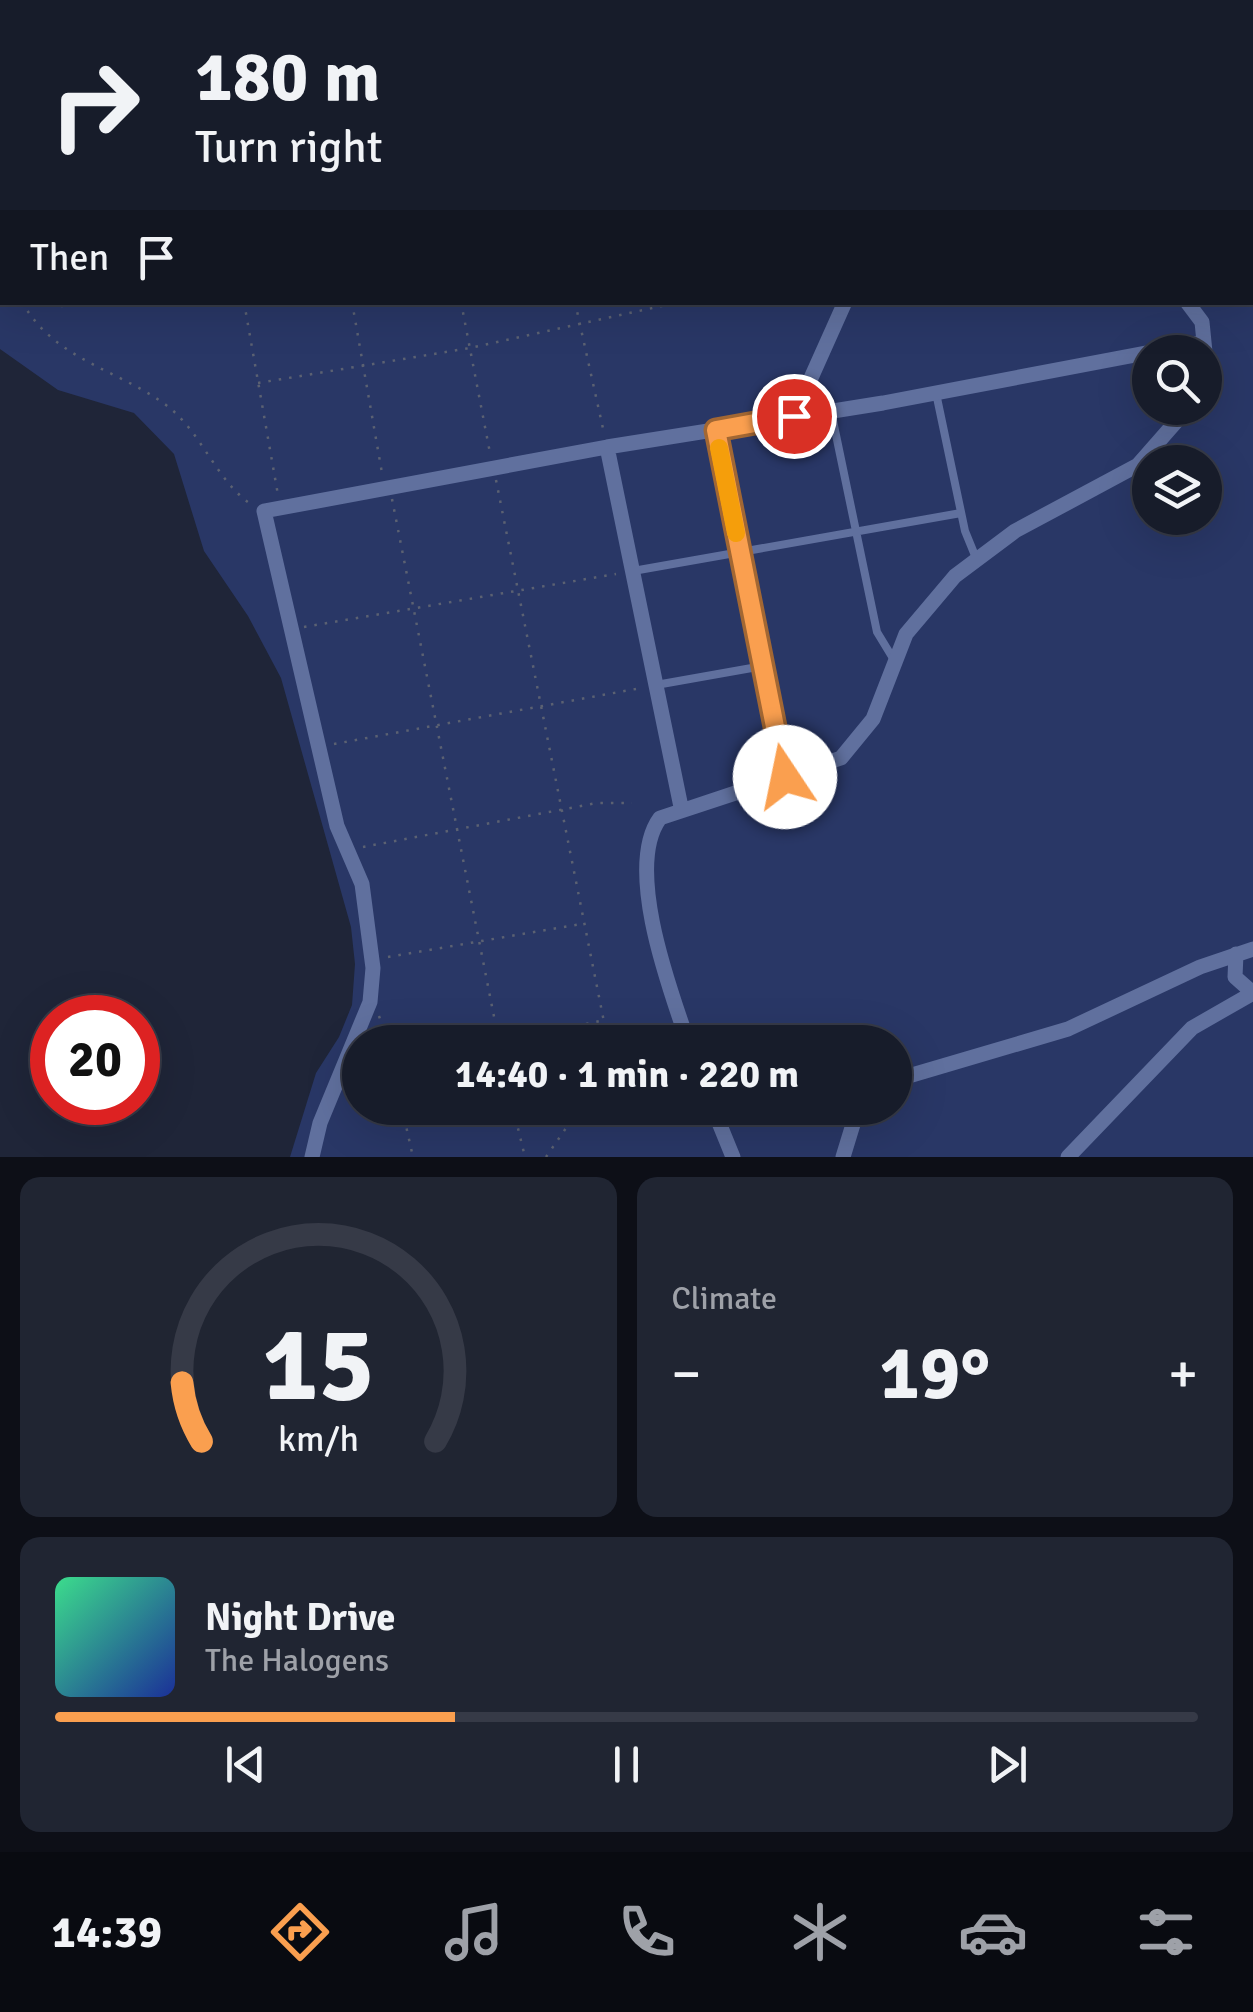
<!DOCTYPE html>
<meta charset="utf-8">
<style>
body{margin:0;font-family:Signika,sans-serif;background:#202532;color:#f1f3f6;height:100vh;display:flex;flex-direction:column;font-size:38px;white-space:nowrap}
*{box-sizing:border-box;margin:0}
p{font-size:32px;color:#9ea1a8}
.icon{flex:none;width:55px;height:55px;fill:none;stroke:currentColor;stroke-width:2;stroke-linecap:round;stroke-linejoin:round}
.map{position:relative;height:1157px;overflow:hidden}
.details{display:flex;flex-direction:column;gap:20px;padding:20px;background:#0d0f17;flex:1}
.details>*{flex:none}
.hud{position:absolute;left:0px;top:0px;width:1255px;height:305px;box-shadow:0 10px 40px #0002,0 0 0 2px #363a47;background:#171c2a;color:#f1f3f6;overflow:hidden}
.buttons{position:absolute;left:1132px;top:335px;display:grid;gap:20px}
.buttons a{display:grid;place-items:center;width:90px;height:90px;border-radius:50%;background:#171c2a;box-shadow:0 10px 40px #0002,0 0 0 2px #363a47;font-size:50px}
.speed{position:absolute;left:30px;top:995px;display:flex;gap:20px;font-size:50px;font-weight:700;text-align:center}
.speed>*{display:grid;place-content:center;width:130px;height:130px;border-radius:50%;background:#171c2a;box-shadow:0 10px 40px #0002,0 0 0 2px #363a47;line-height:1}
.speed .limit{border:15px solid #d22;background:#fff;color:#111}
.pin{position:absolute;display:grid;place-items:center;width:85px;height:85px;color:#fff;margin:-42px;border:5px solid #fff;border-radius:50%;box-shadow:0 2px 10px #0007}
.me{position:absolute;width:110px;margin:-55px;rotate:349deg;stroke-linejoin:round;filter:drop-shadow(0 0 8px #0008)}
.turn{display:flex;align-items:center;gap:35px;height:210px;padding:0 30px;font-size:45px}
.turn .icon{width:130px;height:130px;stroke-width:2.5}
.turn b{display:block;font-size:70px;line-height:85px}
.then{display:flex;align-items:center;height:95px;padding:0 30px;background:#0003;gap:20px;font-size:38px}
.big{font-size:75px;font-weight:700;line-height:1.1}
.details .card{flex:1;display:flex;flex-direction:column;justify-content:center;gap:15px;min-width:0;padding:0 35px;border-radius:20px;background:#202532}
.details .dial{align-items:center;gap:0}
.dial svg{height:260px;overflow:visible;fill:none;stroke:#363a47;stroke-width:7;stroke-linecap:round;text-anchor:middle}
.dial text{fill:#f1f3f6;stroke:none}
.song{display:flex;align-items:center;gap:30px}
.cover{width:120px;height:120px;border-radius:15px;background:linear-gradient(135deg,hsl(150 70% 55%),hsl(230 70% 35%))}
.played{height:10px;border-radius:5px;background:linear-gradient(90deg,#fa9f4f 35%,#363a47 35%)}
.keys{display:flex;justify-content:space-around;direction:ltr}
.heat{display:flex;justify-content:space-between;align-items:center;font-size:55px;direction:ltr}
.details .tiles{flex:1;display:grid;gap:20px;grid-template-columns:1fr 1fr}
.card:last-child{grid-column:span 2}
.trip{position:absolute;left:342px;top:1025px;width:570px;height:100px;border-radius:50px;background:#171c2a;box-shadow:0 10px 40px #0002,0 0 0 2px #363a47;font-weight:700;line-height:100px;text-align:center}
.tabs{display:flex;height:160px;justify-content:space-around;align-items:center;background:#090b11;color:#9ea1a8}
.tabs .icon{width:70px;height:70px}
.tabs .selected{color:#fa9f4f}
.tabs b{font-size:45px;color:#f1f3f6}
.map>svg:first-child{display:block}
</style>
<div class="map">
<svg width="1253" height="1157" viewBox="0 0 1253 1157">
<rect width="100%" height="100%" fill="#1f2538"/>
<path fill="#293766" fill-rule="evenodd" d="M 0,0 L 1253,0 L 1253,1157 L 290,1157 L 316,1073 L 339,1037 L 352,1005 L 355,964 L 351,927 L 281,678 L 248,616 L 204,551 L 174,454 L 134,413 L 58,390 L 0,349 ZM 2,2 L 1252,2 L 1252,302 L 2,302 ZM 1150,352 L 1205,352 L 1205,408 L 1150,408 ZM 1150,462 L 1205,462 L 1205,518 L 1150,518 ZM 360,1042 L 895,1042 L 895,1108 L 360,1108 Z"/>
<g fill="none" stroke-linecap="round" stroke-linejoin="round">
<path stroke="#5b6172" stroke-width="2.5" stroke-dasharray="2.5 8" stroke-linecap="butt" d="M 182,0 L 182,2
M 290,0 L 291,2
M 397,0 L 398,2
M 509,0 L 509,2
M 730,0 L 730,2
M 448,2 L 460,0
M 0,159 L 2,158
M 0,250 L 2,259
M 22,302 C 55,360 115,368 166,405 C 202,432 216,481 252,505
M 244,302 L 278,495
M 352,302 L 382,473
M 461,302 L 490,453
M 575,302 L 604,433
M 61,306 L 91,302
M 258,383 L 470,348 L 680,302
M 496,480 L 608,1042
M 392,499 L 499,1042
M 304,627 L 616,574
M 334,744 L 641,688
M 363,847 L 597,803 L 632,803
M 388,957 L 581,924
M 379,1016 L 388,1042
M 504,1042 L 600,1021
M 402,1108 L 413,1157
M 513,1108 L 525,1157
M 546,1157 L 580,1108"/>
<path stroke="#60709e" stroke-width="8" d="M 936,393 L 965,531 L 976,558
M 831,411 L 877,632 L 894,660
M 716,430 L 785,777
M 633,571 L 961,513
M 656,685 L 763,666"/>
<path stroke="#60709e" stroke-width="15" d="M 958,0 L 959,2
M 1083,2 L 1096,0
M 1252,83 L 1253,84
M 1187,302 L 1202,322 L 1205,352
M 794,416 L 845,302
M 607,447 L 681,807
M 688,1042 C 670,990 624,867 660,818 L 841,758 L 873,719 L 906,634 L 955,576 L 1015,531 L 1138,465 L 1188,408
M 895,1080 L 1068,1029 L 1200,967 L 1253,949
M 713,1108 L 733,1157
M 312,1157 L 320,1123 L 370,1002 L 373,968 L 362,884 L 337,826 L 264,511 L 607,447 L 883,403 L 1204,342
M 843,1157 L 858,1108
M 1068,1157 L 1192,1028 L 1253,993 L 1235,977 L 1236,954"/>
</g>
<g fill="none" stroke-linecap="round" stroke-linejoin="round">
<g stroke="#a26733" stroke-width="25">
<path id="route" d="M 785,777 L 716,430 L 794,416"/>
</g>
<use href="#route" stroke="#fa9f4f" stroke-width="18"/>
<path stroke="#f59e0b" stroke-width="18" d="M 719,448 L 736,533"/>
</g>
</svg>
<div class="buttons">
<a><svg class="icon" aria-label="search" viewBox="0 0 24 24"><circle cx="10" cy="10" r="6"/><path d="M15 15l6 6"/></svg></a>
<a><svg class="icon" aria-label="layers" viewBox="0 0 24 24"><path d="M12 4l9 5-9 5-9-5zM3 14l9 5 9-5"/></svg></a>
</div>
<div class="speed"><div class="limit">20</div></div>
<div class="pin" style="left:794px;top:416px;background:#d93025"><svg class="icon" aria-label="arrive" viewBox="0 0 24 24"><path d="M6 21V4h12l-3 4 3 4H6"/></svg></div>
<svg class="me" style="left:785px;top:777px" viewBox="-20 -20 40 40"><circle r="19" fill="#fff"/><path d="M0-13L10 11 0 6-10 11z" fill="#fa9f4f"/></svg>
<div class="trip">14:40 · 1 min · 220 m</div>
<div class="hud">
<div class="turn"><svg class="icon" aria-label="right" viewBox="0 0 24 24"><path d="M7 20v-9h11M14 6l5 5-5 5"/></svg><div><b>180 m</b>Turn right</div></div>
<div class="then">Then<svg class="icon" aria-label="arrive" viewBox="0 0 24 24"><path d="M6 21V4h12l-3 4 3 4H6"/></svg></div>
</div>
</div>
<section class="details">
<div class="tiles">
<div class="card dial"><svg viewBox="0 0 100 80">
<path d="M14 69A42 42 0 1 1 86 69"/>
<path d="M14 69A42 42 0 0 1 8 51" stroke="#fa9f4f"/>
<text x="50" y="56" font-size="32" font-weight="700">15</text>
<text x="50" y="72" font-size="11">km/h</text>
</svg></div>
<div class="card"><p>Climate</p>
<div class="heat"><a>−</a><b class="big">19°</b><a>+</a></div>
</div>
<div class="card">
<div class="song"><i class="cover"></i><div><b>Night Drive</b><p>The Halogens</p></div></div>
<div class="played"></div>
<div class="keys"><svg class="icon" aria-label="previous" viewBox="0 0 24 24"><path d="M18 5L8 12l10 7zM5 5v14"/></svg><svg class="icon" aria-label="pause" viewBox="0 0 24 24"><path d="M8 5v14M16 5v14"/></svg><svg class="icon" aria-label="next" viewBox="0 0 24 24"><path d="M6 5l10 7-10 7zM19 5v14"/></svg></div>
</div>
</div>
</section>
<nav class="tabs">
<b>14:39</b>
<svg class="icon selected" aria-label="directions" viewBox="0 0 24 24"><path d="M12 3l9 9-9 9-9-9zM9 14v-3h6M13 9l2 2-2 2"/></svg>
<svg class="icon" aria-label="music" viewBox="0 0 24 24"><path d="M9 18V5l10-2v13"/><circle cx="6" cy="18" r="3"/><circle cx="16" cy="16" r="3"/></svg>
<svg class="icon" aria-label="phone" viewBox="0 0 24 24"><path d="M5 4h4l2 5-3 2q2 4 5 5l2-3 5 2v4C11 20 4 13 5 4z"/></svg>
<svg class="icon" aria-label="climate" viewBox="0 0 24 24"><path d="M12 3v18M4 7l16 10M4 17L20 7"/></svg>
<svg class="icon" aria-label="car" viewBox="0 0 24 24"><path d="M5 17H2v-5l4-1 3-4h7l3 4 3 1v5h-3M9 17h6M6 11h13"/><circle cx="7" cy="17" r="2"/><circle cx="17" cy="17" r="2"/></svg>
<svg class="icon" aria-label="filters" viewBox="0 0 24 24"><path d="M4 7h16M4 17h16"/><circle cx="9" cy="7" r="2"/><circle cx="15" cy="17" r="2"/></svg>
</nav>
